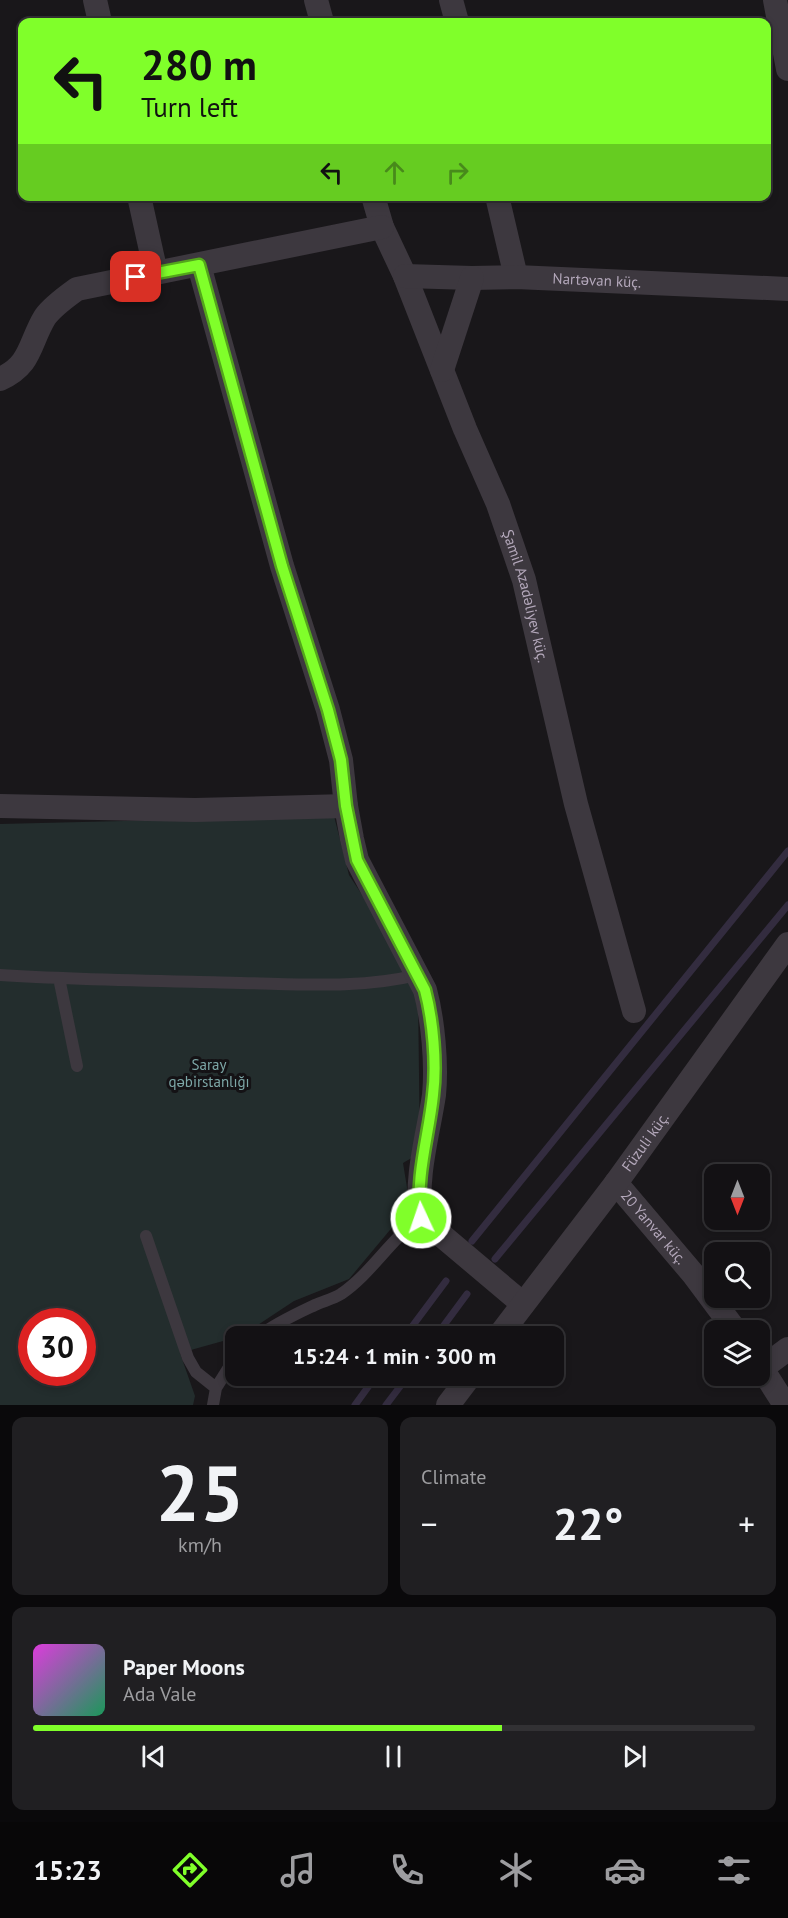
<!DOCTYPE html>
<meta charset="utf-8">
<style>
body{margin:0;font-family:"PT Sans",sans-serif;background:#201f22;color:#f1f3f6;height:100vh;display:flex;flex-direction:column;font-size:22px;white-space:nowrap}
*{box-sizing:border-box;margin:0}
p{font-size:20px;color:#9d9da0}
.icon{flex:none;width:33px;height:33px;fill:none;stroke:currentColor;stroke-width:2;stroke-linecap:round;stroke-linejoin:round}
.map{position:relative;height:1405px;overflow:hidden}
.panel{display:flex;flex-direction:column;gap:12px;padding:12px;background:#0a090b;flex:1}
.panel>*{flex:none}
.top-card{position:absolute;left:18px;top:18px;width:753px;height:183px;border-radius:12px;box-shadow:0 3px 9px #0003,0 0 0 2px #323134;background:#80ff2a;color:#111;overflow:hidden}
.needle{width:39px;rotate:180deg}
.tools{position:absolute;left:704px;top:1164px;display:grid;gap:12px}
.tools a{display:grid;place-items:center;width:66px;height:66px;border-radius:12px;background:#131114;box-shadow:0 3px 9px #0003,0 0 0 2px #323134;font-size:30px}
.speed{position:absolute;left:18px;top:1308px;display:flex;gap:12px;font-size:30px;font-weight:700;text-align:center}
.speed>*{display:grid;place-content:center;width:78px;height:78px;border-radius:50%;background:#131114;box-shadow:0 3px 9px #0003,0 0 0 2px #323134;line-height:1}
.speed .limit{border:9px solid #d22;background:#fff;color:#111}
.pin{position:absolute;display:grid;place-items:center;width:51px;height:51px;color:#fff;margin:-26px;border-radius:12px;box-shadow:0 3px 9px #0006}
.me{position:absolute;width:66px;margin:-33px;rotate:357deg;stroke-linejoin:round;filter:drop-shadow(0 0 4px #0008)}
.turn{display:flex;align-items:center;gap:21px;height:126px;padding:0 24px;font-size:27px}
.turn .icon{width:78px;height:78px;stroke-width:2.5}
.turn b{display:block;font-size:42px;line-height:51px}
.lanes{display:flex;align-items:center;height:57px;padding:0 24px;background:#0003;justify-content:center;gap:30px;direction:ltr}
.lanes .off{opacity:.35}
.big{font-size:45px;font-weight:700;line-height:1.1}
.panel .card{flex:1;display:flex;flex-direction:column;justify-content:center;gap:9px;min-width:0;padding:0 21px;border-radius:12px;background:#201f22}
.panel .dial{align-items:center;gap:0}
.dial b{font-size:78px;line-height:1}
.song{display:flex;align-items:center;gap:18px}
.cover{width:72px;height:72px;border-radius:9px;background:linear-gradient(135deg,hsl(300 70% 55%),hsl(150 70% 35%))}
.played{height:6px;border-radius:3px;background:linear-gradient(90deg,#80ff2a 65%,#323134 65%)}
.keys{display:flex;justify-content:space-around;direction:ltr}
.heat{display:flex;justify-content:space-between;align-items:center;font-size:33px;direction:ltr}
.panel .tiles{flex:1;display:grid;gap:12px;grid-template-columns:1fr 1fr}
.card:last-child{grid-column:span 2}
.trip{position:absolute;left:225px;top:1326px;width:339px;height:60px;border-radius:12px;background:#131114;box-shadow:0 3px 9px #0003,0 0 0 2px #323134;font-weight:700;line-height:60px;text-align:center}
.tab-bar{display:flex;height:96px;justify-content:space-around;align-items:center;background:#080708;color:#9d9da0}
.tab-bar .icon{width:42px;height:42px}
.tab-bar .active{color:#80ff2a}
.tab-bar b{font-size:27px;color:#f1f3f6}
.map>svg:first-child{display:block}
</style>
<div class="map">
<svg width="788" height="1405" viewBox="0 0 788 1405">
<rect width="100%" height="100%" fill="#19171a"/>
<path fill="#232d2d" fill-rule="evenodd" d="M 334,816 L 349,875 L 391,939 L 418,994 L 420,1153 L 403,1163 L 410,1206 L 349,1279 L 294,1301 L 241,1336 L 180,1353 L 195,1396 L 193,1405 L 0,1405 L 0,824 ZM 32,1322 L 82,1322 L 82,1372 L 32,1372 Z"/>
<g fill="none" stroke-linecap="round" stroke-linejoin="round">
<path stroke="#332c3f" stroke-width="7" d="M 472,1241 L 788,851
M 495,1259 L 788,905
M 405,1336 L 446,1281
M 436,1336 L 467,1294
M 355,1405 L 376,1376
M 386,1405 L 408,1376"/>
<path stroke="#3d383f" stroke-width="12" d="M 0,975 C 80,980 161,981 241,983 C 299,984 361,989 417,975
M 59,978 L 77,1066
M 146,1236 L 188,1358 L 196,1372 L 216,1388
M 259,1336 C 276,1323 296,1314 315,1305 C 324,1301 333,1299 341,1294 C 372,1273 390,1239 421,1218
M 213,1405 L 216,1388 L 236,1356"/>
<g stroke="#3d383f" stroke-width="24">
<path d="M 95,0 L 100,22"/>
<path d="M 316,0 L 322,22"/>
<path d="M 451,0 L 457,22"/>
<path d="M 775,0 L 788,69"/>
<path d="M 139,196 L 156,273"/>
<path id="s1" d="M 373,196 L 382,227 L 405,276 L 465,429 L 498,504 L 524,580 L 576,804 L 634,1011"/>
<path d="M 497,196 L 516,277"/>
<path d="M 199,265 L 282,566 L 328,710 L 341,760 L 346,806 L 352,839 L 357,860 L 425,990 C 433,1020 437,1064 434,1095 C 428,1135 415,1177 421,1218 L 523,1304"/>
<path id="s2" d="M 405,276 L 472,278 L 516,277 L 788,289"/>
<path d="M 442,370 L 472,278"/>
<path d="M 0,379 C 32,365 29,343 45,317 C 53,306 66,297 77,289 L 382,227"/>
<path d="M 0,806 L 195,810 L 346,806"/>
<path id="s3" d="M 616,1183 L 694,1275 L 735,1330"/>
<path id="s4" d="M 499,1336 L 616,1183 L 788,944"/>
<path d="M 759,1364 L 785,1405"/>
<path d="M 762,1368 L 788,1349"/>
<path d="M 448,1405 L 470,1376"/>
</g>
</g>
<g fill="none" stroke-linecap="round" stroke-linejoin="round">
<g stroke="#53a61b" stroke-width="15">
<path id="route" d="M 136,277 L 199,265 L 282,566 L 328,710 L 341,760 L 346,806 L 357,860 L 425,990 C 433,1020 437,1064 433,1095 C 429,1135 415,1177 421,1218"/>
</g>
<use href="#route" stroke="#80ff2a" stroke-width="10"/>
</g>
<g text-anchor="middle" stroke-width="6" stroke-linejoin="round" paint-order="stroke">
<g font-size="15" fill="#b4a8bb" stroke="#141215">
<text dy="5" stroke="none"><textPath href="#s2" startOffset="192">Nartəvan küç.</textPath></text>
<text dy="5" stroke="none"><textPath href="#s1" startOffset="429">Şamil Azadəliyev küç.</textPath></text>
<text dy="5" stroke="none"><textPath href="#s4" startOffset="243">Füzuli küç.</textPath></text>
<text dy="5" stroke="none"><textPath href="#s3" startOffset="58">20 Yanvar küç.</textPath></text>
</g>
<g font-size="15" fill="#7da7a7" stroke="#141215">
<text x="209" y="1070">Saray<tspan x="209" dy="17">qəbirstanlığı</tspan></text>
</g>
</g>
</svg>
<div class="tools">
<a><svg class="needle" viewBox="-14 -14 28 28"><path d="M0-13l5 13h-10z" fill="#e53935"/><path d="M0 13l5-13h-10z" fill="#9d9da0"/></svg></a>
<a><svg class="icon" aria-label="search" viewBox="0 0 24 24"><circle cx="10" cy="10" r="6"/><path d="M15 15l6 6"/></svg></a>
<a><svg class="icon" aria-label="layers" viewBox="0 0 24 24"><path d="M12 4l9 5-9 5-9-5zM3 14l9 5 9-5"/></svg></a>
</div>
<div class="speed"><div class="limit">30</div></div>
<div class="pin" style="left:136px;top:277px;background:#d93025"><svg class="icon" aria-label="arrive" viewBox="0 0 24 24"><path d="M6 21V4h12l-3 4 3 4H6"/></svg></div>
<svg class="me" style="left:421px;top:1218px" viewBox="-20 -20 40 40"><circle r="17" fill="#80ff2a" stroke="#fff" stroke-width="3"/><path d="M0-11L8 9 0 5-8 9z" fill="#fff"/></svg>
<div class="trip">15:24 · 1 min · 300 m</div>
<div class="top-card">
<div class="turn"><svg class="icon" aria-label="left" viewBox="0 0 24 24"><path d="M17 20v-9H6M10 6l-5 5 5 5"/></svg><div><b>280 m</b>Turn left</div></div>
<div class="lanes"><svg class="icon" aria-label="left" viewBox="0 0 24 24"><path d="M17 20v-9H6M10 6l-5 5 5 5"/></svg><svg class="icon off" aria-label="ahead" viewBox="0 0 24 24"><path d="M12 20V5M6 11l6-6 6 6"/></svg><svg class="icon off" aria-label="right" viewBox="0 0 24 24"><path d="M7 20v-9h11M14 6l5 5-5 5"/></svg></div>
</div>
</div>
<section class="panel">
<div class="tiles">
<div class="card dial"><b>25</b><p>km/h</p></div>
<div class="card"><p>Climate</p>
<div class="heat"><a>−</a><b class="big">22°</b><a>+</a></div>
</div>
<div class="card">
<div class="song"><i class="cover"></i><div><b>Paper Moons</b><p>Ada Vale</p></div></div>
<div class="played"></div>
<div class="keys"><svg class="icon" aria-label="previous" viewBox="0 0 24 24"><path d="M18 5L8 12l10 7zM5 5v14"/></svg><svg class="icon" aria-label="pause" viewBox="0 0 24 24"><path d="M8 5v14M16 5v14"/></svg><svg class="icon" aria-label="next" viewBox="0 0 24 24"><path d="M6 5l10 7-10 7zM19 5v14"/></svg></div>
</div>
</div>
</section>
<nav class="tab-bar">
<b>15:23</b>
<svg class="icon active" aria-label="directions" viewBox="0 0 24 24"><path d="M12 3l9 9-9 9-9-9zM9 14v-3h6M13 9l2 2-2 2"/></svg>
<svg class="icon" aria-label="music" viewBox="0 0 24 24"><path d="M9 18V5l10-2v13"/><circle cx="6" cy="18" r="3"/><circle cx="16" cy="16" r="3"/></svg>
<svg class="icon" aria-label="phone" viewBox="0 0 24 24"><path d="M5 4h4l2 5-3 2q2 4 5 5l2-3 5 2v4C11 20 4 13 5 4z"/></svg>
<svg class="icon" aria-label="climate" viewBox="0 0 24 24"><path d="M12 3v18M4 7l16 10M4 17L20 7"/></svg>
<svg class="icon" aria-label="car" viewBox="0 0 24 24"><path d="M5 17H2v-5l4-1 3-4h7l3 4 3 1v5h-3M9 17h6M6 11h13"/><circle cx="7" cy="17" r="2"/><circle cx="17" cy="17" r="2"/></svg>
<svg class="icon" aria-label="filters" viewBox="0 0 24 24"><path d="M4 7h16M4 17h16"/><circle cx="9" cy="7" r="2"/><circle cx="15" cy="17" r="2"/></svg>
</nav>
